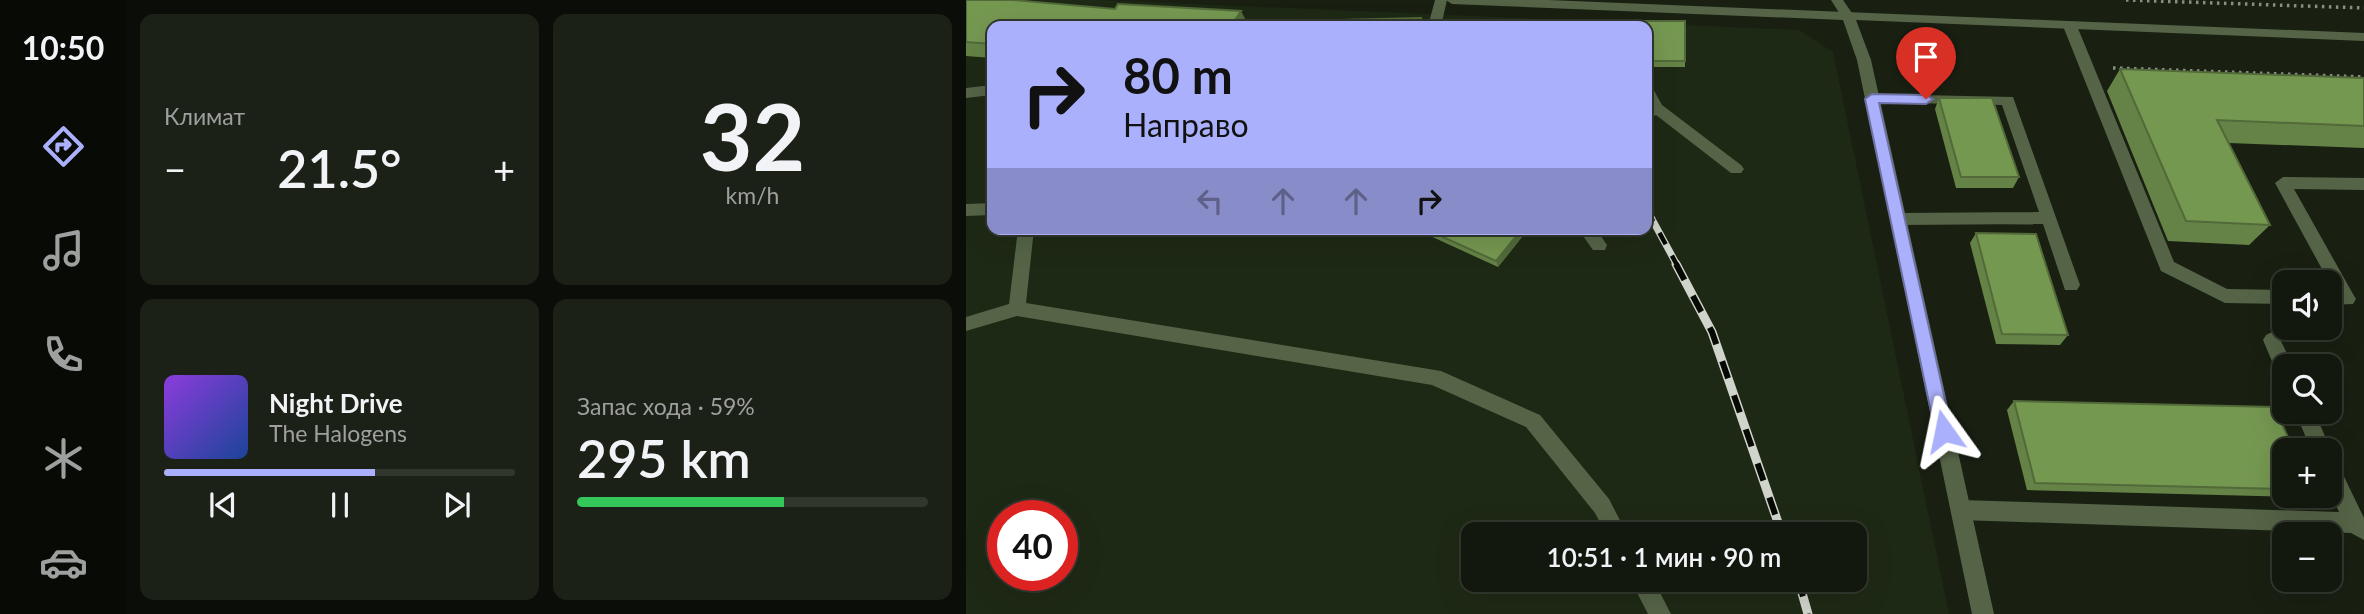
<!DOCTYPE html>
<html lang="ru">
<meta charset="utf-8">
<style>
body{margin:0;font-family:Lato,sans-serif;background:#1c2117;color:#f1f3f6;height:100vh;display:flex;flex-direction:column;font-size:26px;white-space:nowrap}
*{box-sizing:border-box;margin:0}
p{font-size:23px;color:#9da09e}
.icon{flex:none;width:38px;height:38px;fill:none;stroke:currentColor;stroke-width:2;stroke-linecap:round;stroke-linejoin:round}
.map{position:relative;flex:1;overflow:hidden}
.details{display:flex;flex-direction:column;gap:14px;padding:14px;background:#0a0d08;width:840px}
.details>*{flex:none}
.top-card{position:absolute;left:21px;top:21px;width:665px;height:214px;border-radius:14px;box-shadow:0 7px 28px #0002,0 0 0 2px #32372e;background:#aab0fb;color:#111;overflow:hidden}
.buttons{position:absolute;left:1306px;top:270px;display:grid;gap:14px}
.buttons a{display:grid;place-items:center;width:70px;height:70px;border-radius:14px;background:#13180e;box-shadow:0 7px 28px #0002,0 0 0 2px #32372e;font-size:35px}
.speed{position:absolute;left:21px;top:500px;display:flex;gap:14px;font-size:35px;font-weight:700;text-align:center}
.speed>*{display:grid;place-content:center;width:91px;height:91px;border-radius:50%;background:#13180e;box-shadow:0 7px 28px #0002,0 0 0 2px #32372e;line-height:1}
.speed .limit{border:10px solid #d22;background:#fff;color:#111}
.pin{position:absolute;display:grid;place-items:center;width:60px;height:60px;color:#fff;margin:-72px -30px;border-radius:50% 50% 50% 0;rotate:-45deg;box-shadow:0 0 7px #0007}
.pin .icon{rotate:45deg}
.me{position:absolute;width:77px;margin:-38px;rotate:348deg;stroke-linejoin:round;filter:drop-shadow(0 0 5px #0008)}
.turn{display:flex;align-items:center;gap:24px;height:147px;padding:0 21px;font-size:32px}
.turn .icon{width:91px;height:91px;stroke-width:2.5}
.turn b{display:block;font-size:49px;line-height:60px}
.lanes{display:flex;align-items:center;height:66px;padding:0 21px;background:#0003;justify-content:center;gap:35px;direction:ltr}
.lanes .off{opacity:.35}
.big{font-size:52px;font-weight:600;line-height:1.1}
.details .card{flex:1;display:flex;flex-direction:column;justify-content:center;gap:10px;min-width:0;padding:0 24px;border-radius:14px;background:#1c2117}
.details .dial{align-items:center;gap:0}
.dial b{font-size:91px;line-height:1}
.song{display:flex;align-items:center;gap:21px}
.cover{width:84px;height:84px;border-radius:10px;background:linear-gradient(135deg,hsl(270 70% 55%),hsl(220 70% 35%))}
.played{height:7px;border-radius:4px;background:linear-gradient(90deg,#aab0fb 60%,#32372e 60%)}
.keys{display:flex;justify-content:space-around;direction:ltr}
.heat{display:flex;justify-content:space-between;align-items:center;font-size:38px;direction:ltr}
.charge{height:10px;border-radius:5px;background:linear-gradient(90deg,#34c759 59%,#32372e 0)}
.details .tiles{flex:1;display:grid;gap:14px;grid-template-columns:repeat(2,1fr)}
.trip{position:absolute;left:495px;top:522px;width:406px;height:70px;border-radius:14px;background:#13180e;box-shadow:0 7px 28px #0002,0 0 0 2px #32372e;font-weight:600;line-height:70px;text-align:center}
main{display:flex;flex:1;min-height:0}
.dock{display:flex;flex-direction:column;width:126px;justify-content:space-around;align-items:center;background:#080a06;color:#9da09e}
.dock .icon{width:49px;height:49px}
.dock .current{color:#aab0fb}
.dock b{font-size:32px;color:#f1f3f6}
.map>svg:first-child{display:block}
</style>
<main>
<nav class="dock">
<b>10:50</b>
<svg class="icon current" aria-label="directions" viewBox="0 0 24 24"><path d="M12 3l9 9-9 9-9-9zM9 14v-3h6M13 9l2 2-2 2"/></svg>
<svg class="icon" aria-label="music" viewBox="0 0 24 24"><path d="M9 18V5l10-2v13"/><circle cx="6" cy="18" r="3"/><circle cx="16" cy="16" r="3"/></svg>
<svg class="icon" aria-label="phone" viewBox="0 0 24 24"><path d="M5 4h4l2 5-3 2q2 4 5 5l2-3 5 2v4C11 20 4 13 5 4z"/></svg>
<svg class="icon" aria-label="climate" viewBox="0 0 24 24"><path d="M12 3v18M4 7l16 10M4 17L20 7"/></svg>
<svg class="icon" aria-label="car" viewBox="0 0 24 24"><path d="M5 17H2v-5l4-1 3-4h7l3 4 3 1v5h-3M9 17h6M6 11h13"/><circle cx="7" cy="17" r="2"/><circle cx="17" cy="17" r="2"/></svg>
</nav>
<section class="details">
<div class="tiles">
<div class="card"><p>Климат</p>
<div class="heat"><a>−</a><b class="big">21.5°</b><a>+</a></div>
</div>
<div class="card dial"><b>32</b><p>km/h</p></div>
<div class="card">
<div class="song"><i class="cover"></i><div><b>Night Drive</b><p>The Halogens</p></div></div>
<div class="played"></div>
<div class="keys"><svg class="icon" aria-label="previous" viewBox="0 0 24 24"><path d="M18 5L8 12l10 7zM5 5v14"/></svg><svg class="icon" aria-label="pause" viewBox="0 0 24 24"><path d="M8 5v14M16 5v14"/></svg><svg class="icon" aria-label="next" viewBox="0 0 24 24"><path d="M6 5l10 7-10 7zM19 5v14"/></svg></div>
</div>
<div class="card"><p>Запас хода · 59%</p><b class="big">295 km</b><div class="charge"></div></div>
</div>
</section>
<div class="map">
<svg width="1398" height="614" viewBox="0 0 1398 614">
<rect width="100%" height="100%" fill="#192012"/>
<path fill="#1e2915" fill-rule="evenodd" d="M 0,0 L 133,0 L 833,30 L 867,52 L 983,614 L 0,614 ZM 26,26 L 681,26 L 681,229 L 26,229 ZM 37,516 L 96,516 L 96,576 L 37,576 ZM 508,534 L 889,534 L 889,579 L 508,579 Z"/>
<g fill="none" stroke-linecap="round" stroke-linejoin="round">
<path stroke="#888e83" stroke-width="3.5" stroke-dasharray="2.5 4.5" stroke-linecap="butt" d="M 1160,0 L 1398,8
M 1147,68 L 1398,77"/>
<path fill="#556447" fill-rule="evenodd" d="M 469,0 L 481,0 L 475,26 L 462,26 Z
M 865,0 L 877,0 L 888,16 L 887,19 L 877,19 Z
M 1104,22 L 1111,26 L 1208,262 L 1261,289 L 1318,290 L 1318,304 L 1259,303 L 1195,271 L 1097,26 Z
M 26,85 L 26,95 L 0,98 L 0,88 Z
M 681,85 L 686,87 L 696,105 L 775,165 L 778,169 L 775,173 L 765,173 L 690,115 L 681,119 Z
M 906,94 L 1047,97 L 1114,285 L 1111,290 L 1099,290 L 1077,224 L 932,225 L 924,219 L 932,213 L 1073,212 L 1036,105 L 901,102 L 899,99 Z
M 1317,177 L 1398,178 L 1398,190 L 1328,189 L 1387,294 L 1390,299 L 1387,304 L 1363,305 L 1363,291 L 1368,291 L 1309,183 Z
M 26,203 L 26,215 L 0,216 L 0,204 Z
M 52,229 L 68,229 L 60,303 L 475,371 L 574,415 L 643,499 L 661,534 L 640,534 L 629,513 L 560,427 L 466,385 L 51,316 L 0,331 L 0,317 L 43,304 Z
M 612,229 L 630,229 L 641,245 L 639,250 L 627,250 Z
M 1306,332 L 1312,335 L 1327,366 L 1318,366 L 1318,375 L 1311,373 L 1297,340 L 1300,335 Z
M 1329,411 L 1348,411 L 1365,450 L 1363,454 L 1363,450 L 1345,450 Z
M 1363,458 L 1370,460 L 1398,518 L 1398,540 L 1385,533 L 995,520 L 988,517 L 985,510 L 988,503 L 995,500 L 1373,512 L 1363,490 Z
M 664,579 L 687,579 L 705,614 L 682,614 Z"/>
<path fill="#556447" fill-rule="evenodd" d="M 480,0 L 582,0 L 1398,33 L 1398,41 L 890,20 L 905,60 L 1028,614 L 1006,614 L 891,60 L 877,20 L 486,4 Z"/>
<g stroke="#d0d5cb" stroke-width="7">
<path id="rail-far1" d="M 681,210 L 711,265"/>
</g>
<g stroke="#d0d5cb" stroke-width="9">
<path id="rail" d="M 710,264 L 746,332 L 816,534
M 832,579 L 842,614"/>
</g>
<use href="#rail-far1" stroke="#060904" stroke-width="4.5" stroke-dasharray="13" stroke-linecap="butt"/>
<use href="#rail" stroke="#060904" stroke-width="6" stroke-dasharray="18" stroke-linecap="butt"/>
</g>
<path fill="#658346" d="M 0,0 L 283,26 L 26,26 L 26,58 L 0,56 Z
M 719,21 L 719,67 L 681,67 L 681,26 Z
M 1154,69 L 1398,78 L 1398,148 L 1263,143 L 1304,225 L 1283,245 L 1202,241 L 1141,91 Z
M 973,98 L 1053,177 L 1047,188 L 990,188 L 969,109 Z
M 449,229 L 560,229 L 560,232 L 532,267 Z
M 1010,233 L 1102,335 L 1094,345 L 1030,344 L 1004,243 Z
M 1048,401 L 1318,450 L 1318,495 L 1336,495 L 1333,497 L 1061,490 L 1041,410 Z"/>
<path fill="#526a39" d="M 275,11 L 283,26 L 265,26 Z
M 556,229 L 560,229 L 560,232 L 532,267 L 530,261 Z"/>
<path fill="#759851" stroke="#526a39" stroke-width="2" d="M 0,0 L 46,0 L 149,9 L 152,4 L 275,11 L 265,26 L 26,26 L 26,44 L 0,42 Z
M 455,18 L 453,26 L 329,26 L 331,21 Z
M 595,21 L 719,21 L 719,61 L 681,61 L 681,26 L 595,26 Z
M 1154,69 L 1398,78 L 1398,126 L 1251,120 L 1304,225 L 1220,221 Z
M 973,98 L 1026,98 L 1053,177 L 995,177 Z
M 459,229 L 556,229 L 530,261 Z
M 1010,233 L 1070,234 L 1102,335 L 1036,334 Z
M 1048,401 L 1308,407 L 1328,450 L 1318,450 L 1318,489 L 1069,483 Z"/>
<path fill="#aab0fb" stroke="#6e72a3" stroke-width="2" d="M 906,94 L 960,95 L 967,99 L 960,104 L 913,103 L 986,431 L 984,437 L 978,439 L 971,437 L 969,431 L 899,99 Z"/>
</svg>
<div class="buttons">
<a><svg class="icon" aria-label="sound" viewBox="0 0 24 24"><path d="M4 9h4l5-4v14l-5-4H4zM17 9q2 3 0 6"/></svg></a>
<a><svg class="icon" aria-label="search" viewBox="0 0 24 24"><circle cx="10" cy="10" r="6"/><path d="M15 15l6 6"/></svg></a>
<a>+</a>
<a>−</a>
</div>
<div class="speed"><div class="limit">40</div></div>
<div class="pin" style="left:960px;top:99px;background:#d93025"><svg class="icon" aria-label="arrive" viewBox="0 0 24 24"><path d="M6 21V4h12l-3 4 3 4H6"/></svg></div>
<svg class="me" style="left:978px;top:431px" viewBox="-20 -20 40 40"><path d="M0-17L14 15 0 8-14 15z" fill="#aab0fb" stroke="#fff" stroke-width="4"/></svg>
<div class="trip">10:51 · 1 мин · 90 m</div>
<div class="top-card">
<div class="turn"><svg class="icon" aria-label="right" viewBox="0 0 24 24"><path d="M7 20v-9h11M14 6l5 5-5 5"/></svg><div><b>80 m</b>Направо</div></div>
<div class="lanes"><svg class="icon off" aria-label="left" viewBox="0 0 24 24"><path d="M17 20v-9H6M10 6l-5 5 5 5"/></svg><svg class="icon off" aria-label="ahead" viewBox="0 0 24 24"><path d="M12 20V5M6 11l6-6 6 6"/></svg><svg class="icon off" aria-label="ahead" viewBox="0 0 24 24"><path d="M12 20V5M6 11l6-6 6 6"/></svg><svg class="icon" aria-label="right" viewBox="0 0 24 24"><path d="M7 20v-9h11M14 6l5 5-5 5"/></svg></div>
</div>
</div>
</main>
